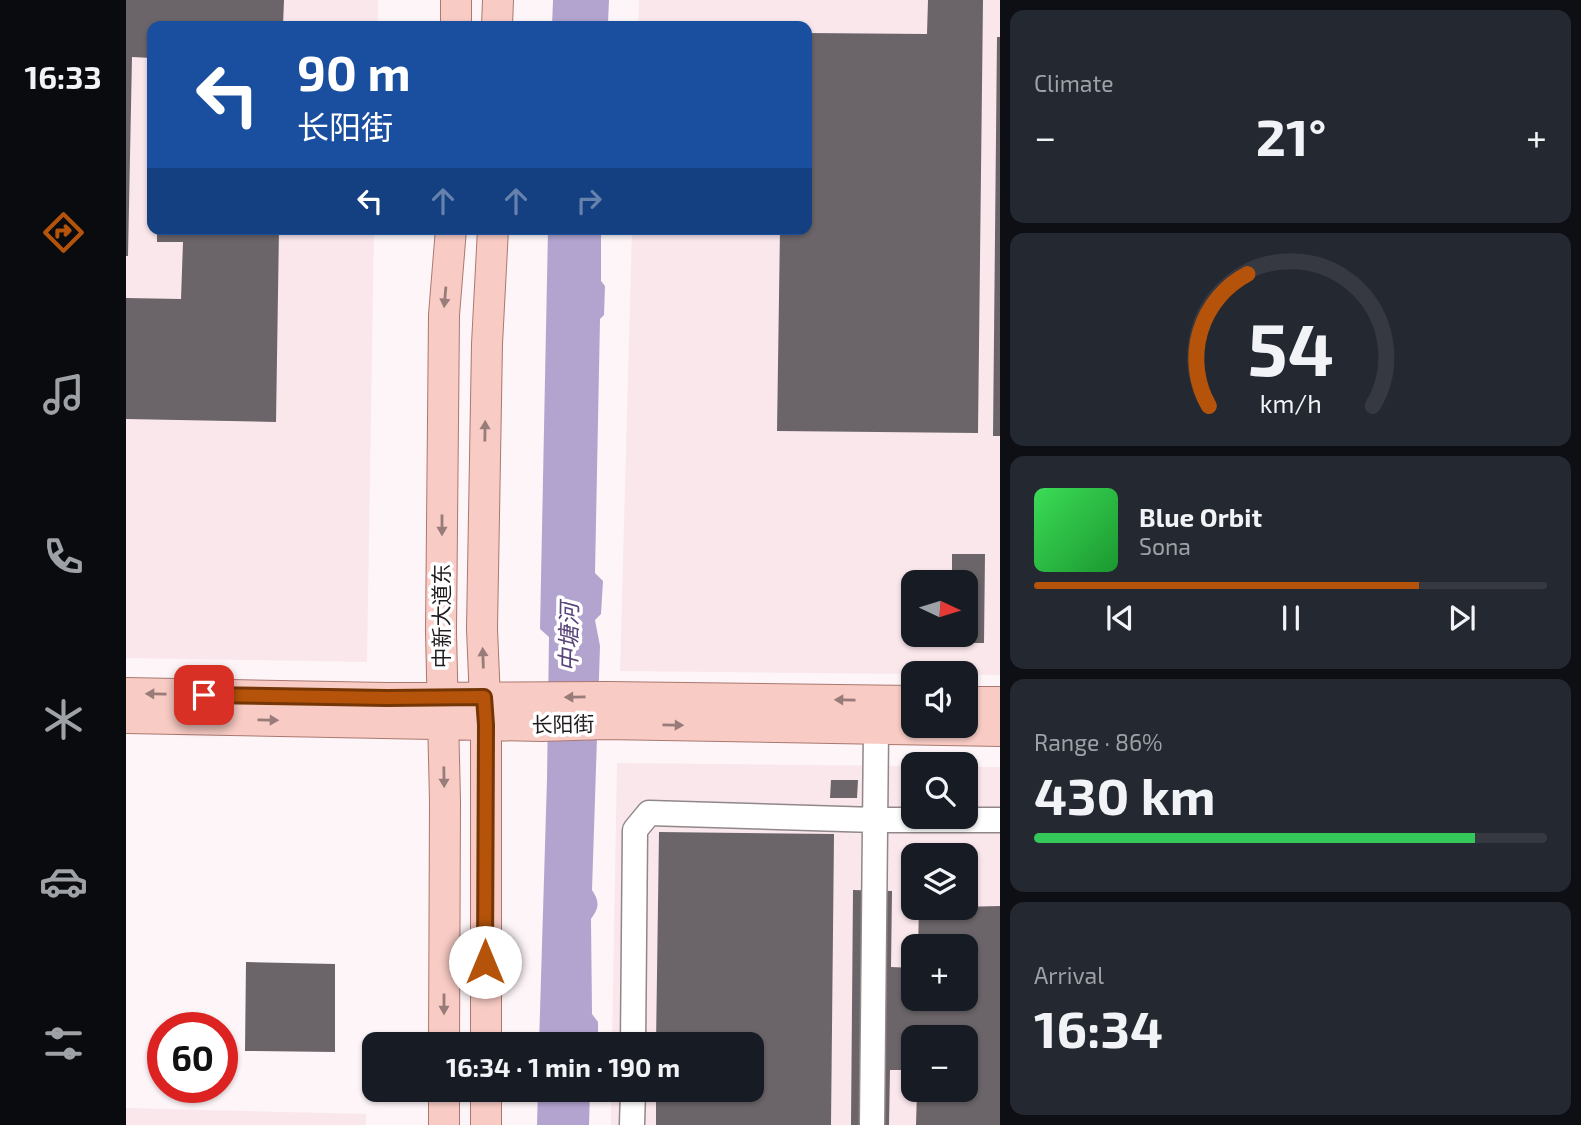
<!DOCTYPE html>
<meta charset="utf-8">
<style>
body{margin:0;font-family:"Exo 2","Noto Sans SC",sans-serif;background:#242831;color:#f1f3f6;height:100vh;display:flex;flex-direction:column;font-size:26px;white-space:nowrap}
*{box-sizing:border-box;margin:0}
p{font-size:23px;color:#9ea1a6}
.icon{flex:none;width:38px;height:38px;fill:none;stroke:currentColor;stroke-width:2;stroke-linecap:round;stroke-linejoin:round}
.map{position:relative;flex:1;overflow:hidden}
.sheet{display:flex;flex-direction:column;gap:10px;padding:10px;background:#0d0f14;width:581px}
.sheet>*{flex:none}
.guide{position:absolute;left:21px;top:21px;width:665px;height:214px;border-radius:14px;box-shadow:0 2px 5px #0004;background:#1a4fa0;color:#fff;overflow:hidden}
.needle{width:46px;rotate:94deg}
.buttons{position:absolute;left:775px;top:570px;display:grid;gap:14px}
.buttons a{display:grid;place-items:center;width:77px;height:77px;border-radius:14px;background:#171b24;box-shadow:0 2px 5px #0004;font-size:35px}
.speed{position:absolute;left:21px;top:1012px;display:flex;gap:14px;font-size:35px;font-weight:700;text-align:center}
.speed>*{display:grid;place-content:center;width:91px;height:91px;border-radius:50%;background:#171b24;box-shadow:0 2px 5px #0004;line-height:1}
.speed .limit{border:10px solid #d22;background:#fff;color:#111}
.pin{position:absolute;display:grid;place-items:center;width:60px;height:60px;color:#fff;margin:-30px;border-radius:14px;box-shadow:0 4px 10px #0006}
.me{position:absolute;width:77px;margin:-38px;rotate:0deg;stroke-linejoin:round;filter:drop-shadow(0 0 5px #0008)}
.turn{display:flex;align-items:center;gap:24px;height:147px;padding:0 35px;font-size:32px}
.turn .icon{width:91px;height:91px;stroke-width:2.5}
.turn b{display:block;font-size:49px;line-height:60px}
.lanes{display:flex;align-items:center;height:66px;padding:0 35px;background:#0003;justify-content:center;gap:35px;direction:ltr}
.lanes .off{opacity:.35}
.big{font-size:52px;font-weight:700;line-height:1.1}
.sheet .tile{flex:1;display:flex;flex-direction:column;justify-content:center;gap:10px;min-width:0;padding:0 24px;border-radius:14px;background:#242831}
.sheet .dial{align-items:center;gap:0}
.dial svg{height:182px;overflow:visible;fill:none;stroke:#363941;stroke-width:7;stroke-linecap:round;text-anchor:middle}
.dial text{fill:#f1f3f6;stroke:none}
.song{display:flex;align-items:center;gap:21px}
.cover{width:84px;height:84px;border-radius:10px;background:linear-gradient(135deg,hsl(130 70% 55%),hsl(130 70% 35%))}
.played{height:7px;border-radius:4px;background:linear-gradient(90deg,#b45309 75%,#363941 75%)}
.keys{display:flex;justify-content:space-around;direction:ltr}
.heat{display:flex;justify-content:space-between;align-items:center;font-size:38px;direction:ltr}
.charge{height:10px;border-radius:5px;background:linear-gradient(90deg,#34c759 86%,#363941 0)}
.trip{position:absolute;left:236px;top:1032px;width:402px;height:70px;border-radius:14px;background:#171b24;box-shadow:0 2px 5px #0004;font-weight:700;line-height:70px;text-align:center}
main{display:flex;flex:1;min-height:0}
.tabs{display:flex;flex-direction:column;width:126px;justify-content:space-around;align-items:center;background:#090b0e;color:#9ea1a6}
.tabs .icon{width:49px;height:49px}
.tabs .selected{color:#b45309}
.tabs b{font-size:32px;color:#f1f3f6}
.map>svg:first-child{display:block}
</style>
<main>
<nav class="tabs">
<b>16:33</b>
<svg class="icon selected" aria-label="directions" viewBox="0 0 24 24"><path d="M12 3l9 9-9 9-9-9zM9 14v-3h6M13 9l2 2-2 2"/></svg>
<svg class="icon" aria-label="music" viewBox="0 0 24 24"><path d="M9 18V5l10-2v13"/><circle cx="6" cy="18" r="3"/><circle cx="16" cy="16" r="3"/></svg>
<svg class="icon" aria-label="phone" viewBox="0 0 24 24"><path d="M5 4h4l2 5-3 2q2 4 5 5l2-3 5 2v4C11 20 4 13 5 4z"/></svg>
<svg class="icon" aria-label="climate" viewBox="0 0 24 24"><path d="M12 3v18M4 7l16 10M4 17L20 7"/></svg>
<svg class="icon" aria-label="car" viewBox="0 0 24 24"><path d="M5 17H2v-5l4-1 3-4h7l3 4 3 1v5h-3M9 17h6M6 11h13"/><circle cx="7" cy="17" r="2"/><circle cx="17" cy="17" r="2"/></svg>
<svg class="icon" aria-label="filters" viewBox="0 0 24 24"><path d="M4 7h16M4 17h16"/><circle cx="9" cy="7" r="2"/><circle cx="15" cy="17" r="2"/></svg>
</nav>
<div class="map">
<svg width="874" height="1125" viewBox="0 0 874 1125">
<rect width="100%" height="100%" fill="#fef5f8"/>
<path fill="#fae7ec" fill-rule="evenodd" d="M 0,0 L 252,0 L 252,26 L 26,26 L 26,229 L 248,229 L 241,662 L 0,658 Z
M 513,0 L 874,0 L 874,675 L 494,671 L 506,229 L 681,229 L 681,26 L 512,26 ZM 788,583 L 840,583 L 840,635 L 788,635 Z
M 491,763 L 787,766 L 788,817 L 840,817 L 840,767 L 874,767 L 874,1125 L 485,1125 L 485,1090 L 626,1090 L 626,1045 L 486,1045 ZM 788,856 L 840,856 L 840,908 L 788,908 ZM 788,947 L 840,947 L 840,999 L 788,999 ZM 788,1038 L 840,1038 L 840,1090 L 788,1090 Z
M 0,1108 L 240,1114 L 240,1125 L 0,1125 Z"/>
<path fill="#b2a4cf" d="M 427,0 L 483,0 L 482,23 L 479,26 L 426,26 Z
M 422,229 L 475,229 L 475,281 L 479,286 L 478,315 L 474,319 L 469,573 L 477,581 L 475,614 L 469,620 L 474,646 L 466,890 C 474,902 473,908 465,919 L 466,1014 L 472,1022 L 472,1045 L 413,1045 L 421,779 L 423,637 L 414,629 Z
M 412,1090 L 464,1090 L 463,1125 L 411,1125 Z"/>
<path fill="#6b656a" d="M 0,0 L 158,0 L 157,26 L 26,26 L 26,58 L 6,57 L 2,256 L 0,256 Z
M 802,0 L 857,0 L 852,433 L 651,431 L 654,229 L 681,229 L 681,33 L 801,34 Z
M 871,37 L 874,37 L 874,436 L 867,436 Z
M 31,229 L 153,229 L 150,422 L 0,419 L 0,298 L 55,299 L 57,242 L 31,242 Z
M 826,554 L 859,554 L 858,643 L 825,643 L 825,635 L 840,635 L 840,583 L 826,583 Z
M 705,780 L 732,780 L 731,798 L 704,798 Z
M 533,832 L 708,834 L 705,1125 L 530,1125 L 530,1090 L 626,1090 L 626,1045 L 530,1045 Z
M 727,890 L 766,891 L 765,967 L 788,968 L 788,999 L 840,999 L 840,947 L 792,947 L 793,908 L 874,906 L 874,1125 L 790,1125 L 791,1090 L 840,1090 L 840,1038 L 788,1038 L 788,1070 L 764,1070 L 763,1125 L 725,1125 Z
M 120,962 L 209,964 L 209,1052 L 119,1051 Z"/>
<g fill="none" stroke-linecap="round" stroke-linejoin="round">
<g stroke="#90878a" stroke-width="27">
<path id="minor" d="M 507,1045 L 509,830 L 523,813 L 749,820 L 874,820
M 506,1125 L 507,1090
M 746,1125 L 750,730"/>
</g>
<g stroke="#aa7870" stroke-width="32">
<path id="major" d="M 330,26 L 330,0
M 371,26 L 372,0
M 0,693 L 261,698 L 482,697 L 788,701
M 840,702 L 874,702
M 0,718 L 416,726 L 479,724 L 874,731
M 318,1045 L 319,801 L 315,632 L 318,315 L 325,229
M 360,1045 L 360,725 L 356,629 L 361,344 L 367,229
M 360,1090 L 360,1125
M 318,1125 L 318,1090"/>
</g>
<use href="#minor" stroke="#fff" stroke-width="24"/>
<use href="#major" stroke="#f8cbc4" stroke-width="30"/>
</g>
<defs><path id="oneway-solid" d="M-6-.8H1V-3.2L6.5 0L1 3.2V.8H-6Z" transform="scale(1.75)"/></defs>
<g fill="#977c79">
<use href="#oneway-solid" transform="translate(319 297) rotate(95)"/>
<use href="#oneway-solid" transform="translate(359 431) rotate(-89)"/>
<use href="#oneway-solid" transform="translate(316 525) rotate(90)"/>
<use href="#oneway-solid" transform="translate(357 658) rotate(-92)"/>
<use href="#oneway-solid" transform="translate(30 694) rotate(-179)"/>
<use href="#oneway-solid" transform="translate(449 697) rotate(179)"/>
<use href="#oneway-solid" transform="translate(719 700) rotate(-179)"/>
<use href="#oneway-solid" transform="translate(142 720) rotate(1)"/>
<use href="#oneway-solid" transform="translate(547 725) rotate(1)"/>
<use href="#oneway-solid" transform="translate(318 777) rotate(89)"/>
<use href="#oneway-solid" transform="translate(318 1004) rotate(90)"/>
</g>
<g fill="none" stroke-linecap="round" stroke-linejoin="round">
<g stroke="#753606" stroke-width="18">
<path id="route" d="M 78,695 L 261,698 L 358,697 L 360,725 L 359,962"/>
</g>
<use href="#route" stroke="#b45309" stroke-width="12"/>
</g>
<g text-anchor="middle" stroke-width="7" stroke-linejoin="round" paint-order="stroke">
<g font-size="21" fill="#201c1d" stroke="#fff">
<text transform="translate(316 616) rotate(-90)" y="7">中新大道东</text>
<text transform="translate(437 725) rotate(-1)" y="7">长阳街</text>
</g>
<g font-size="23" font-style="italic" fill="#58437b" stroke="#fff">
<text transform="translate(443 637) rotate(-89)" y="8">中塘河</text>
</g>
</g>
</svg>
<div class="buttons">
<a><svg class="needle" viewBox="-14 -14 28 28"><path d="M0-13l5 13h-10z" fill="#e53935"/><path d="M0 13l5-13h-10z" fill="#9ea1a6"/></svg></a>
<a><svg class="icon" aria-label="sound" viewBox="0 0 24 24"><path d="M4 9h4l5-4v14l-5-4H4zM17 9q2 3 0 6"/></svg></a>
<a><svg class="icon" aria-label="search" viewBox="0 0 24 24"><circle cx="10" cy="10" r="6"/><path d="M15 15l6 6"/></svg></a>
<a><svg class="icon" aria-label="layers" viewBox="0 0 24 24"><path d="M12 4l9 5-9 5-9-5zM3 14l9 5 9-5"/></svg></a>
<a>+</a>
<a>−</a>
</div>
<div class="speed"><div class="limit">60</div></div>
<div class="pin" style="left:78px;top:695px;background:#d93025"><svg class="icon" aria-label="arrive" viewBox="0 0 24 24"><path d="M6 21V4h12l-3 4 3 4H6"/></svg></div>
<svg class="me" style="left:359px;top:962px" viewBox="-20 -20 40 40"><circle r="19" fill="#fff"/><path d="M0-13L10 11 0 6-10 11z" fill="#b45309"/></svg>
<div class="trip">16:34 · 1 min · 190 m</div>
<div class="guide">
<div class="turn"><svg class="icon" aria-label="left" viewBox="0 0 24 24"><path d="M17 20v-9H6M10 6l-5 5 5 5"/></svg><div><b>90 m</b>长阳街</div></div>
<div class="lanes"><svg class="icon" aria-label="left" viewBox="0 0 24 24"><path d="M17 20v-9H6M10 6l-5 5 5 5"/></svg><svg class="icon off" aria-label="ahead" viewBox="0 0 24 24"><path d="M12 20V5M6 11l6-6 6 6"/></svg><svg class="icon off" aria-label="ahead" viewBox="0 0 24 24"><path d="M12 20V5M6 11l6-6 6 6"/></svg><svg class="icon off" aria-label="right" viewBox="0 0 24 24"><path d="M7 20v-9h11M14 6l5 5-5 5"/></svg></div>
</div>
</div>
<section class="sheet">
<div class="tile"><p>Climate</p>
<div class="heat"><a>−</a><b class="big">21°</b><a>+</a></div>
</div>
<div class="tile dial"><svg viewBox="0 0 100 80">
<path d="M14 69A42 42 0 1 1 86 69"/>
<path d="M14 69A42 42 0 0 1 31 11" stroke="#b45309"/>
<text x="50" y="56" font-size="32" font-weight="700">54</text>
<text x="50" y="72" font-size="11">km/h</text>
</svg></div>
<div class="tile">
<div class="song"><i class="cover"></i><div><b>Blue Orbit</b><p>Sona</p></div></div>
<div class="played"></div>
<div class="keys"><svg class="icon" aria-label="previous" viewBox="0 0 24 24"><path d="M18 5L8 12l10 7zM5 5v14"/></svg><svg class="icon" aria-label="pause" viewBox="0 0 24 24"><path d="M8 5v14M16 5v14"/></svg><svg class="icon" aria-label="next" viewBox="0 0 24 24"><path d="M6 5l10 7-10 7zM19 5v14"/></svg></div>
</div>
<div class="tile"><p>Range · 86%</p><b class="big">430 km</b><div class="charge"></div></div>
<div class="tile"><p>Arrival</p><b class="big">16:34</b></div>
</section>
</main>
